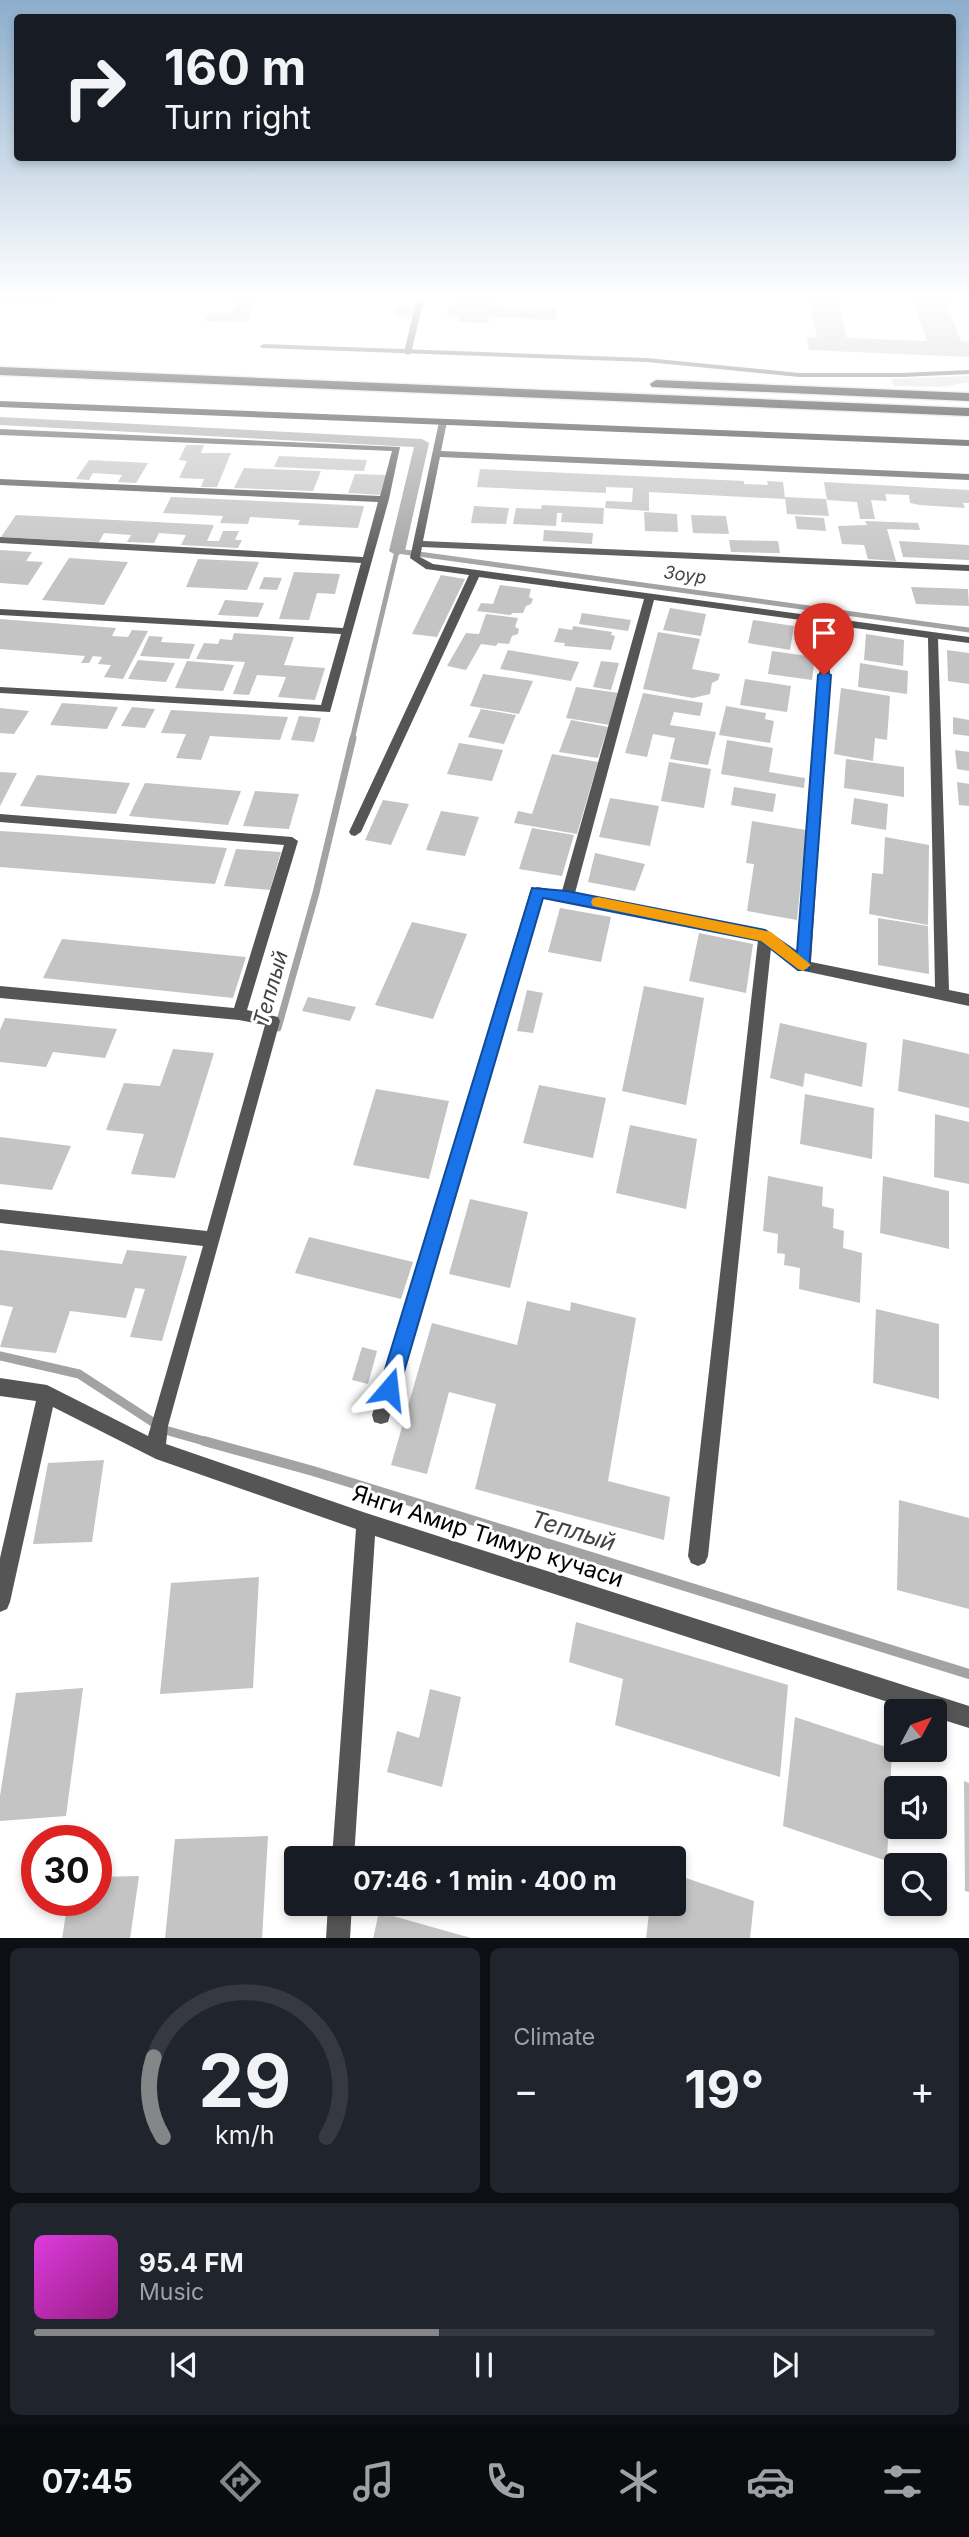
<!DOCTYPE html>
<meta charset="utf-8">
<style>
body{margin:0;font-family:Inter,sans-serif;background:#20242c;color:#f1f3f6;height:100vh;display:flex;flex-direction:column;font-size:26px;white-space:nowrap}
*{box-sizing:border-box;margin:0}
p{font-size:23px;color:#9ea1a6}
.icon{flex:none;width:38px;height:38px;fill:none;stroke:currentColor;stroke-width:2;stroke-linecap:round;stroke-linejoin:round}
.map{position:relative;height:1938px;overflow:hidden}
.panel{display:flex;flex-direction:column;gap:10px;padding:10px;background:#0d0f14;flex:1}
.panel>*{flex:none}
.guide{position:absolute;left:14px;top:14px;width:942px;height:147px;border-radius:7px;box-shadow:0 4px 10px #0003;background:#171b24;color:#f1f3f6;overflow:hidden}
.needle{width:46px;rotate:49deg}
.buttons{position:absolute;left:884px;top:1699px;display:grid;gap:14px}
.buttons a{display:grid;place-items:center;width:63px;height:63px;border-radius:7px;background:#171b24;box-shadow:0 4px 10px #0003;font-size:35px}
.speed{position:absolute;left:21px;top:1825px;display:flex;gap:14px;font-size:35px;font-weight:700;text-align:center}
.speed>*{display:grid;place-content:center;width:91px;height:91px;border-radius:50%;background:#171b24;box-shadow:0 4px 10px #0003;line-height:1}
.speed .limit{border:10px solid #d22;background:#fff;color:#111}
.pin{position:absolute;display:grid;place-items:center;width:60px;height:60px;color:#fff;margin:-72px -30px;border-radius:50% 50% 50% 0;rotate:-45deg;box-shadow:0 0 7px #0007}
.pin .icon{rotate:45deg}
.me{position:absolute;width:77px;margin:-38px;rotate:17deg;stroke-linejoin:round;filter:drop-shadow(0 0 5px #0008)}
.turn{display:flex;align-items:center;gap:24px;height:147px;padding:0 35px;font-size:32px}
.turn .icon{width:91px;height:91px;stroke-width:2.5}
.turn b{display:block;font-size:49px;line-height:60px}
.big{font-size:52px;font-weight:700;line-height:1.1}
.panel .card{flex:1;display:flex;flex-direction:column;justify-content:center;gap:10px;min-width:0;padding:0 24px;border-radius:10px;background:#20242c}
.panel .dial{align-items:center;gap:0}
.dial svg{height:182px;overflow:visible;fill:none;stroke:#363941;stroke-width:7;stroke-linecap:round;text-anchor:middle}
.dial text{fill:#f1f3f6;stroke:none}
.song{display:flex;align-items:center;gap:21px}
.cover{width:84px;height:84px;border-radius:10px;background:linear-gradient(135deg,hsl(300 70% 55%),hsl(310 70% 35%))}
.played{height:7px;border-radius:4px;background:linear-gradient(90deg,#858687 45%,#363941 45%)}
.keys{display:flex;justify-content:space-around;direction:ltr}
.heat{display:flex;justify-content:space-between;align-items:center;font-size:38px;direction:ltr}
.panel .tiles{flex:1;display:grid;gap:10px;grid-template-columns:1fr 1fr}
.card:last-child{grid-column:span 2}
.trip{position:absolute;left:284px;top:1846px;width:402px;height:70px;border-radius:7px;background:#171b24;box-shadow:0 4px 10px #0003;font-weight:700;line-height:70px;text-align:center}
.dock{display:flex;height:112px;justify-content:space-around;align-items:center;background:#090b0e;color:#9ea1a6}
.dock .icon{width:49px;height:49px}
.dock .on{color:#858687}
.dock b{font-size:32px;color:#f1f3f6}
.map>svg:first-child{display:block}
</style>
<div class="map">
<svg width="969" height="1939" viewBox="0 0 969 1939">
<rect width="100%" height="100%" fill="#fff"/>
<path fill="#dcdcdc" d="M 969,376 L 969,382 L 943,387 L 894,386 L 891,379 Z"/>
<g fill="none" stroke-linecap="round" stroke-linejoin="round">
<path stroke="#a3a3a3" stroke-width="5" d="M 352,740 L 397,551 L 969,630"/>
<path stroke="#a3a3a3" stroke-width="7" d="M 278,1028 L 316,893 L 353,738"/>
<path stroke="#a3a3a3" stroke-width="9" d="M 0,1356 L 79,1374 L 165,1430 L 211,1443"/>
<path stroke="#a3a3a3" stroke-width="10" d="M 204,1441 L 313,1471 L 969,1674"/>
<path fill="#a3a3a3" fill-rule="evenodd" d="M 0,417 L 422,439 L 429,443 L 405,551 L 397,556 L 389,551 L 414,447 L 0,425 Z"/>
</g>
<path fill="#c4c4c4" d="M 0,300 L 55,300 L 51,305 L 0,303 Z
M 237,300 L 256,300 L 247,322 L 205,321 L 209,313 L 231,314 Z
M 462,300 L 494,301 L 493,307 L 556,309 L 555,320 L 490,317 L 489,323 L 458,322 L 459,317 L 446,316 L 450,304 L 461,304 Z
M 809,300 L 838,300 L 847,338 L 927,341 L 912,300 L 945,300 L 961,341 L 969,342 L 969,357 L 809,350 L 807,337 L 817,338 Z
M 397,306 L 415,306 L 411,317 L 393,316 Z
M 186,445 L 204,445 L 201,453 L 231,453 L 217,487 L 201,487 L 204,479 L 179,478 L 187,461 L 179,460 Z
M 279,456 L 367,460 L 364,471 L 274,467 Z
M 89,460 L 148,463 L 136,483 L 118,482 L 122,475 L 93,473 L 89,480 L 76,479 Z
M 244,468 L 321,471 L 313,491 L 234,488 Z
M 480,469 L 744,481 L 744,484 L 768,485 L 767,481 L 783,482 L 785,499 L 649,492 L 649,511 L 605,508 L 606,501 L 632,502 L 633,488 L 606,487 L 606,493 L 477,487 Z
M 355,474 L 386,475 L 380,495 L 348,493 Z
M 824,482 L 969,490 L 969,503 L 963,503 L 965,508 L 920,505 L 910,503 L 909,495 L 885,494 L 887,501 L 871,500 L 875,519 L 860,519 L 857,502 L 827,500 Z
M 171,497 L 307,503 L 364,506 L 358,528 L 298,525 L 300,520 L 250,517 L 248,524 L 220,523 L 223,516 L 163,513 Z
M 785,497 L 826,499 L 829,516 L 787,514 Z
M 542,505 L 604,508 L 603,524 L 561,522 L 562,513 L 557,513 L 556,526 L 513,524 L 516,508 L 541,509 Z
M 474,506 L 509,508 L 506,524 L 471,523 Z
M 644,512 L 677,514 L 678,532 L 645,531 Z
M 16,515 L 214,525 L 207,541 L 219,541 L 223,531 L 239,531 L 235,540 L 242,540 L 238,548 L 181,545 L 186,535 L 159,533 L 154,543 L 127,542 L 131,535 L 104,533 L 99,542 L 1,537 Z
M 691,515 L 726,516 L 729,534 L 693,533 Z
M 795,516 L 824,518 L 826,531 L 797,529 Z
M 865,521 L 918,523 L 920,530 L 887,529 L 896,561 L 868,559 L 864,545 L 842,544 L 838,526 L 867,525 Z
M 544,530 L 593,533 L 592,544 L 543,541 Z
M 729,540 L 778,541 L 780,553 L 731,552 Z
M 899,541 L 969,545 L 969,560 L 903,557 Z
M 0,550 L 32,552 L 26,561 L 43,562 L 28,585 L 0,583 Z
M 69,558 L 128,562 L 104,605 L 42,600 Z
M 198,559 L 259,562 L 247,590 L 186,587 Z
M 294,572 L 340,574 L 335,594 L 317,593 L 309,620 L 279,619 Z
M 441,575 L 465,579 L 437,637 L 412,634 Z
M 264,577 L 282,578 L 277,590 L 259,589 Z
M 500,585 L 531,589 L 529,597 L 533,599 L 531,604 L 526,606 L 523,613 L 513,613 L 510,615 L 477,611 L 481,603 L 493,604 Z
M 911,587 L 968,589 L 969,606 L 916,604 Z
M 225,600 L 264,603 L 258,617 L 218,615 Z
M 670,608 L 706,614 L 701,636 L 663,630 Z
M 582,613 L 631,620 L 628,631 L 579,624 Z
M 486,614 L 518,618 L 515,627 L 519,629 L 518,634 L 512,636 L 509,644 L 498,643 L 496,646 L 481,644 L 466,670 L 447,666 L 466,633 L 479,634 Z
M 0,619 L 116,628 L 112,636 L 128,637 L 132,630 L 148,631 L 123,679 L 104,677 L 111,665 L 98,664 L 102,657 L 93,656 L 89,663 L 81,663 L 85,656 L 0,649 Z
M 753,620 L 794,626 L 790,650 L 748,643 Z
M 573,626 L 612,632 L 611,635 L 615,636 L 611,650 L 564,646 L 565,643 L 554,642 L 559,628 L 572,630 Z
M 658,632 L 700,639 L 692,669 L 720,674 L 718,680 L 712,683 L 710,694 L 693,698 L 643,689 Z
M 234,633 L 294,637 L 284,665 L 325,668 L 315,700 L 278,697 L 286,677 L 257,675 L 249,695 L 233,694 L 245,662 L 196,659 L 204,643 L 218,644 L 220,639 L 232,640 Z
M 866,634 L 904,640 L 903,666 L 864,660 Z
M 149,636 L 163,637 L 161,642 L 195,644 L 189,659 L 140,656 Z
M 508,650 L 579,662 L 571,681 L 500,669 Z
M 947,650 L 969,653 L 969,684 L 948,681 Z
M 772,651 L 815,657 L 812,680 L 768,674 Z
M 138,660 L 175,663 L 166,682 L 128,679 Z
M 187,661 L 234,665 L 223,691 L 175,688 Z
M 601,661 L 619,663 L 611,690 L 593,687 Z
M 860,663 L 908,671 L 907,694 L 858,687 Z
M 483,674 L 533,681 L 519,714 L 470,706 Z
M 745,679 L 791,686 L 787,712 L 740,705 Z
M 576,687 L 619,693 L 610,725 L 566,718 Z
M 841,688 L 890,696 L 887,740 L 875,738 L 873,761 L 834,754 Z
M 643,693 L 703,703 L 700,716 L 674,712 L 670,725 L 716,732 L 708,765 L 670,759 L 675,738 L 653,734 L 647,757 L 625,753 Z
M 62,703 L 118,707 L 107,729 L 50,725 Z
M 726,706 L 766,713 L 765,719 L 774,721 L 770,743 L 719,735 Z
M 132,707 L 155,709 L 145,728 L 121,726 Z
M 0,708 L 29,711 L 14,734 L 0,733 Z
M 481,709 L 516,715 L 504,744 L 468,737 Z
M 171,710 L 288,717 L 280,740 L 210,736 L 201,760 L 176,758 L 186,734 L 161,733 Z
M 299,716 L 321,718 L 314,742 L 291,740 Z
M 953,717 L 969,720 L 969,736 L 953,734 Z
M 571,720 L 608,727 L 598,758 L 559,752 Z
M 727,740 L 773,748 L 769,772 L 805,778 L 804,788 L 721,774 Z
M 459,743 L 503,750 L 492,781 L 447,774 Z
M 955,750 L 969,752 L 969,771 L 957,769 Z
M 552,754 L 598,762 L 577,834 L 514,823 L 518,811 L 532,814 Z
M 846,759 L 904,767 L 904,797 L 844,788 Z
M 669,762 L 711,769 L 704,808 L 661,801 Z
M 0,772 L 17,773 L 0,806 Z
M 37,775 L 130,783 L 116,814 L 20,806 Z
M 957,782 L 969,784 L 969,806 L 959,805 Z
M 145,783 L 241,791 L 228,825 L 129,816 Z
M 734,787 L 776,794 L 773,812 L 731,805 Z
M 255,791 L 299,794 L 289,829 L 243,826 Z
M 610,798 L 659,806 L 650,846 L 599,837 Z
M 854,798 L 888,804 L 886,830 L 851,824 Z
M 383,800 L 409,804 L 391,845 L 365,840 Z
M 441,811 L 479,817 L 465,856 L 426,850 Z
M 752,821 L 806,830 L 797,920 L 747,911 L 754,864 L 746,863 Z
M 532,828 L 574,835 L 562,876 L 519,869 Z
M 0,831 L 47,834 L 227,848 L 215,884 L 0,867 Z
M 885,837 L 929,845 L 928,925 L 869,914 L 872,873 L 883,874 Z
M 236,849 L 281,852 L 270,890 L 224,886 Z
M 595,853 L 645,864 L 635,891 L 588,882 Z
M 560,908 L 611,917 L 601,962 L 548,952 Z
M 878,918 L 928,926 L 929,974 L 878,965 Z
M 412,922 L 467,934 L 433,1019 L 375,1005 Z
M 699,933 L 753,944 L 746,993 L 689,981 Z
M 62,939 L 246,957 L 233,998 L 43,978 Z
M 644,986 L 704,998 L 686,1105 L 622,1091 Z
M 527,990 L 543,993 L 533,1033 L 517,1031 Z
M 308,997 L 356,1007 L 350,1021 L 302,1011 Z
M 5,1018 L 117,1029 L 105,1058 L 53,1052 L 46,1067 L 0,1062 L 0,1030 Z
M 780,1023 L 867,1043 L 862,1087 L 805,1073 L 803,1087 L 770,1078 Z
M 903,1039 L 969,1054 L 969,1108 L 898,1091 Z
M 173,1049 L 214,1053 L 175,1178 L 131,1174 L 144,1134 L 106,1130 L 124,1083 L 160,1086 Z
M 539,1085 L 606,1098 L 593,1158 L 523,1143 Z
M 376,1089 L 449,1101 L 429,1179 L 353,1165 Z
M 805,1094 L 874,1108 L 872,1159 L 800,1144 Z
M 935,1114 L 969,1122 L 969,1184 L 934,1177 Z
M 630,1125 L 697,1139 L 686,1209 L 616,1193 Z
M 0,1137 L 71,1146 L 52,1190 L 0,1184 Z
M 768,1176 L 823,1187 L 822,1206 L 834,1209 L 833,1228 L 844,1231 L 843,1248 L 862,1253 L 860,1303 L 799,1289 L 800,1268 L 784,1265 L 785,1254 L 777,1253 L 778,1234 L 763,1231 Z
M 883,1176 L 949,1191 L 949,1249 L 880,1233 Z
M 470,1199 L 528,1212 L 510,1288 L 449,1274 Z
M 309,1237 L 413,1262 L 401,1299 L 295,1273 Z
M 0,1250 L 122,1264 L 127,1250 L 187,1256 L 162,1341 L 130,1337 L 145,1289 L 135,1288 L 126,1318 L 70,1311 L 56,1353 L 0,1347 L 13,1307 L 0,1305 Z
M 527,1301 L 570,1311 L 571,1302 L 636,1318 L 608,1481 L 670,1497 L 664,1540 L 475,1489 L 496,1404 L 449,1392 L 427,1474 L 391,1465 L 432,1323 L 517,1345 Z
M 876,1309 L 939,1324 L 939,1399 L 873,1383 Z
M 362,1347 L 377,1351 L 368,1384 L 352,1380 Z
M 104,1460 L 92,1542 L 33,1544 L 48,1463 Z
M 899,1500 L 969,1518 L 969,1609 L 897,1590 Z
M 259,1577 L 253,1688 L 160,1694 L 171,1583 Z
M 576,1622 L 788,1685 L 780,1777 L 615,1725 L 623,1679 L 569,1662 Z
M 83,1688 L 66,1816 L 0,1821 L 0,1796 L 16,1693 Z
M 430,1689 L 461,1697 L 442,1787 L 387,1772 L 397,1731 L 419,1738 Z
M 795,1717 L 892,1749 L 887,1861 L 783,1826 Z
M 964,1781 L 969,1783 L 969,1892 L 965,1891 Z
M 268,1836 L 262,1939 L 165,1939 L 175,1839 Z
M 674,1874 L 754,1901 L 750,1939 L 646,1939 L 650,1904 L 674,1904 Z
M 139,1876 L 130,1939 L 62,1939 L 68,1900 L 96,1900 L 96,1877 Z
M 379,1912 L 471,1938 L 471,1939 L 373,1939 Z"/>
<g fill="none" stroke-linecap="round" stroke-linejoin="round">
<g stroke="#dbdbdb" stroke-width="3">
<path id="highway" d="M 0,367 L 969,408 L 969,416 L 0,375 Z
M 656,380 L 969,393 L 969,401 L 652,387 L 650,384 Z"/>
</g>
<path stroke="#555" stroke-width="7" d="M 408,351 L 420,300"/>
<path fill="#555" fill-rule="evenodd" d="M 264,344 L 647,358 L 799,373 L 902,373 L 969,370 L 969,374 L 902,377 L 799,377 L 647,362 L 261,348 L 260,346 Z
M 443,419 L 447,422 L 441,451 L 969,474 L 969,480 L 440,457 L 423,541 L 969,565 L 969,571 L 422,547 L 420,557 L 433,564 L 969,637 L 969,643 L 938,639 L 949,990 L 969,994 L 969,1006 L 804,971 L 771,948 L 708,1556 L 705,1563 L 698,1566 L 691,1563 L 688,1556 L 758,940 L 542,897 L 390,1415 L 388,1422 L 381,1424 L 374,1422 L 372,1415 L 530,892 L 537,887 L 562,891 L 644,599 L 479,577 L 361,832 L 355,836 L 351,835 L 349,832 L 469,575 L 426,569 L 410,558 L 439,422 ZM 654,600 L 823,623 L 798,954 L 765,931 L 575,893 ZM 833,625 L 928,638 L 935,987 L 811,962 Z
M 0,429 L 400,447 L 389,499 L 330,712 L 0,693 L 0,687 L 321,705 L 341,634 L 0,615 L 0,609 L 343,628 L 361,563 L 0,543 L 0,537 L 363,557 L 378,502 L 0,485 L 0,479 L 380,496 L 392,451 L 0,435 Z
M 0,814 L 292,837 L 298,841 L 247,1010 L 278,1017 L 280,1021 L 168,1426 L 166,1444 L 366,1513 L 969,1706 L 969,1728 L 934,1717 L 934,1712 L 919,1712 L 375,1536 L 354,1858 L 332,1858 L 356,1529 L 156,1459 L 53,1407 L 10,1602 L 7,1609 L 0,1612 L 0,1558 L 36,1401 L 0,1396 L 0,1378 L 47,1385 L 148,1436 L 203,1246 L 0,1223 L 0,1209 L 207,1231 L 265,1025 L 239,1020 L 0,998 L 0,986 L 234,1008 L 284,845 L 0,822 Z
M 328,1904 L 352,1904 L 350,1939 L 326,1939 Z"/>
<path fill="#222" fill-rule="evenodd" d="M 0,401 L 969,440 L 969,446 L 0,407 Z"/>
<use href="#highway" fill="#000" fill-rule="evenodd"/>
</g>
<linearGradient id="sky" x2="0" y2="1"><stop stop-color="#8cadcc"/><stop offset="0.52" stop-color="#fff"/><stop offset="1" stop-color="#fff" stop-opacity="0"/></linearGradient>
<rect width="969" height="572" fill="url(#sky)"/>
<path fill="#1a73e8" stroke="#114b97" stroke-width="2" d="M 824,671 L 831,675 L 809,970 L 798,970 L 761,941 L 543,898 L 399,1389 L 396,1396 L 389,1399 L 382,1396 L 379,1389 L 532,888 L 567,891 L 765,930 L 797,952 L 818,675 Z"/>
<path fill="#f59e0b" d="M 598,897 L 771,932 L 811,965 L 803,971 L 798,969 L 761,941 L 593,906 L 591,902 L 593,898 Z"/>
<g text-anchor="middle" stroke-width="6" stroke-linejoin="round" paint-order="stroke">
<g font-size="18" font-style="italic" fill="#444" stroke="#fff">
<text transform="translate(685 575) rotate(8)" y="6">Зоур</text>
</g>
<g font-size="21" font-style="italic" fill="#444" stroke="#fff">
<text transform="translate(271 988) rotate(-74)" y="7">Теплый</text>
</g>
<g font-size="23" fill="#000" stroke="#fff">
<text transform="translate(488 1536) rotate(18)" y="8">Янги Амир Тимур кучаси</text>
</g>
<g font-size="24" font-style="italic" fill="#444" stroke="#fff">
<text transform="translate(573 1531) rotate(17)" y="8">Теплый</text>
</g>
</g>
</svg>
<div class="buttons">
<a><svg class="needle" viewBox="-14 -14 28 28"><path d="M0-13l5 13h-10z" fill="#e53935"/><path d="M0 13l5-13h-10z" fill="#9ea1a6"/></svg></a>
<a><svg class="icon" aria-label="sound" viewBox="0 0 24 24"><path d="M4 9h4l5-4v14l-5-4H4zM17 9q2 3 0 6"/></svg></a>
<a><svg class="icon" aria-label="search" viewBox="0 0 24 24"><circle cx="10" cy="10" r="6"/><path d="M15 15l6 6"/></svg></a>
</div>
<div class="speed"><div class="limit">30</div></div>
<div class="pin" style="left:824px;top:675px;background:#d93025"><svg class="icon" aria-label="arrive" viewBox="0 0 24 24"><path d="M6 21V4h12l-3 4 3 4H6"/></svg></div>
<svg class="me" style="left:389px;top:1389px" viewBox="-20 -20 40 40"><path d="M0-17L14 15 0 8-14 15z" fill="#1a73e8" stroke="#fff" stroke-width="4"/></svg>
<div class="trip">07:46 · 1 min · 400 m</div>
<div class="guide">
<div class="turn"><svg class="icon" aria-label="right" viewBox="0 0 24 24"><path d="M7 20v-9h11M14 6l5 5-5 5"/></svg><div><b>160 m</b>Turn right</div></div>
</div>
</div>
<section class="panel">
<div class="tiles">
<div class="card dial"><svg viewBox="0 0 100 80">
<path d="M14 69A42 42 0 1 1 86 69"/>
<path d="M14 69A42 42 0 0 1 10 34" stroke="#858687"/>
<text x="50" y="56" font-size="32" font-weight="700">29</text>
<text x="50" y="72" font-size="11">km/h</text>
</svg></div>
<div class="card"><p>Climate</p>
<div class="heat"><a>−</a><b class="big">19°</b><a>+</a></div>
</div>
<div class="card">
<div class="song"><i class="cover"></i><div><b>95.4 FM</b><p>Music</p></div></div>
<div class="played"></div>
<div class="keys"><svg class="icon" aria-label="previous" viewBox="0 0 24 24"><path d="M18 5L8 12l10 7zM5 5v14"/></svg><svg class="icon" aria-label="pause" viewBox="0 0 24 24"><path d="M8 5v14M16 5v14"/></svg><svg class="icon" aria-label="next" viewBox="0 0 24 24"><path d="M6 5l10 7-10 7zM19 5v14"/></svg></div>
</div>
</div>
</section>
<nav class="dock">
<b>07:45</b>
<svg class="icon on" aria-label="directions" viewBox="0 0 24 24"><path d="M12 3l9 9-9 9-9-9zM9 14v-3h6M13 9l2 2-2 2"/></svg>
<svg class="icon" aria-label="music" viewBox="0 0 24 24"><path d="M9 18V5l10-2v13"/><circle cx="6" cy="18" r="3"/><circle cx="16" cy="16" r="3"/></svg>
<svg class="icon" aria-label="phone" viewBox="0 0 24 24"><path d="M5 4h4l2 5-3 2q2 4 5 5l2-3 5 2v4C11 20 4 13 5 4z"/></svg>
<svg class="icon" aria-label="climate" viewBox="0 0 24 24"><path d="M12 3v18M4 7l16 10M4 17L20 7"/></svg>
<svg class="icon" aria-label="car" viewBox="0 0 24 24"><path d="M5 17H2v-5l4-1 3-4h7l3 4 3 1v5h-3M9 17h6M6 11h13"/><circle cx="7" cy="17" r="2"/><circle cx="17" cy="17" r="2"/></svg>
<svg class="icon" aria-label="filters" viewBox="0 0 24 24"><path d="M4 7h16M4 17h16"/><circle cx="9" cy="7" r="2"/><circle cx="15" cy="17" r="2"/></svg>
</nav>
